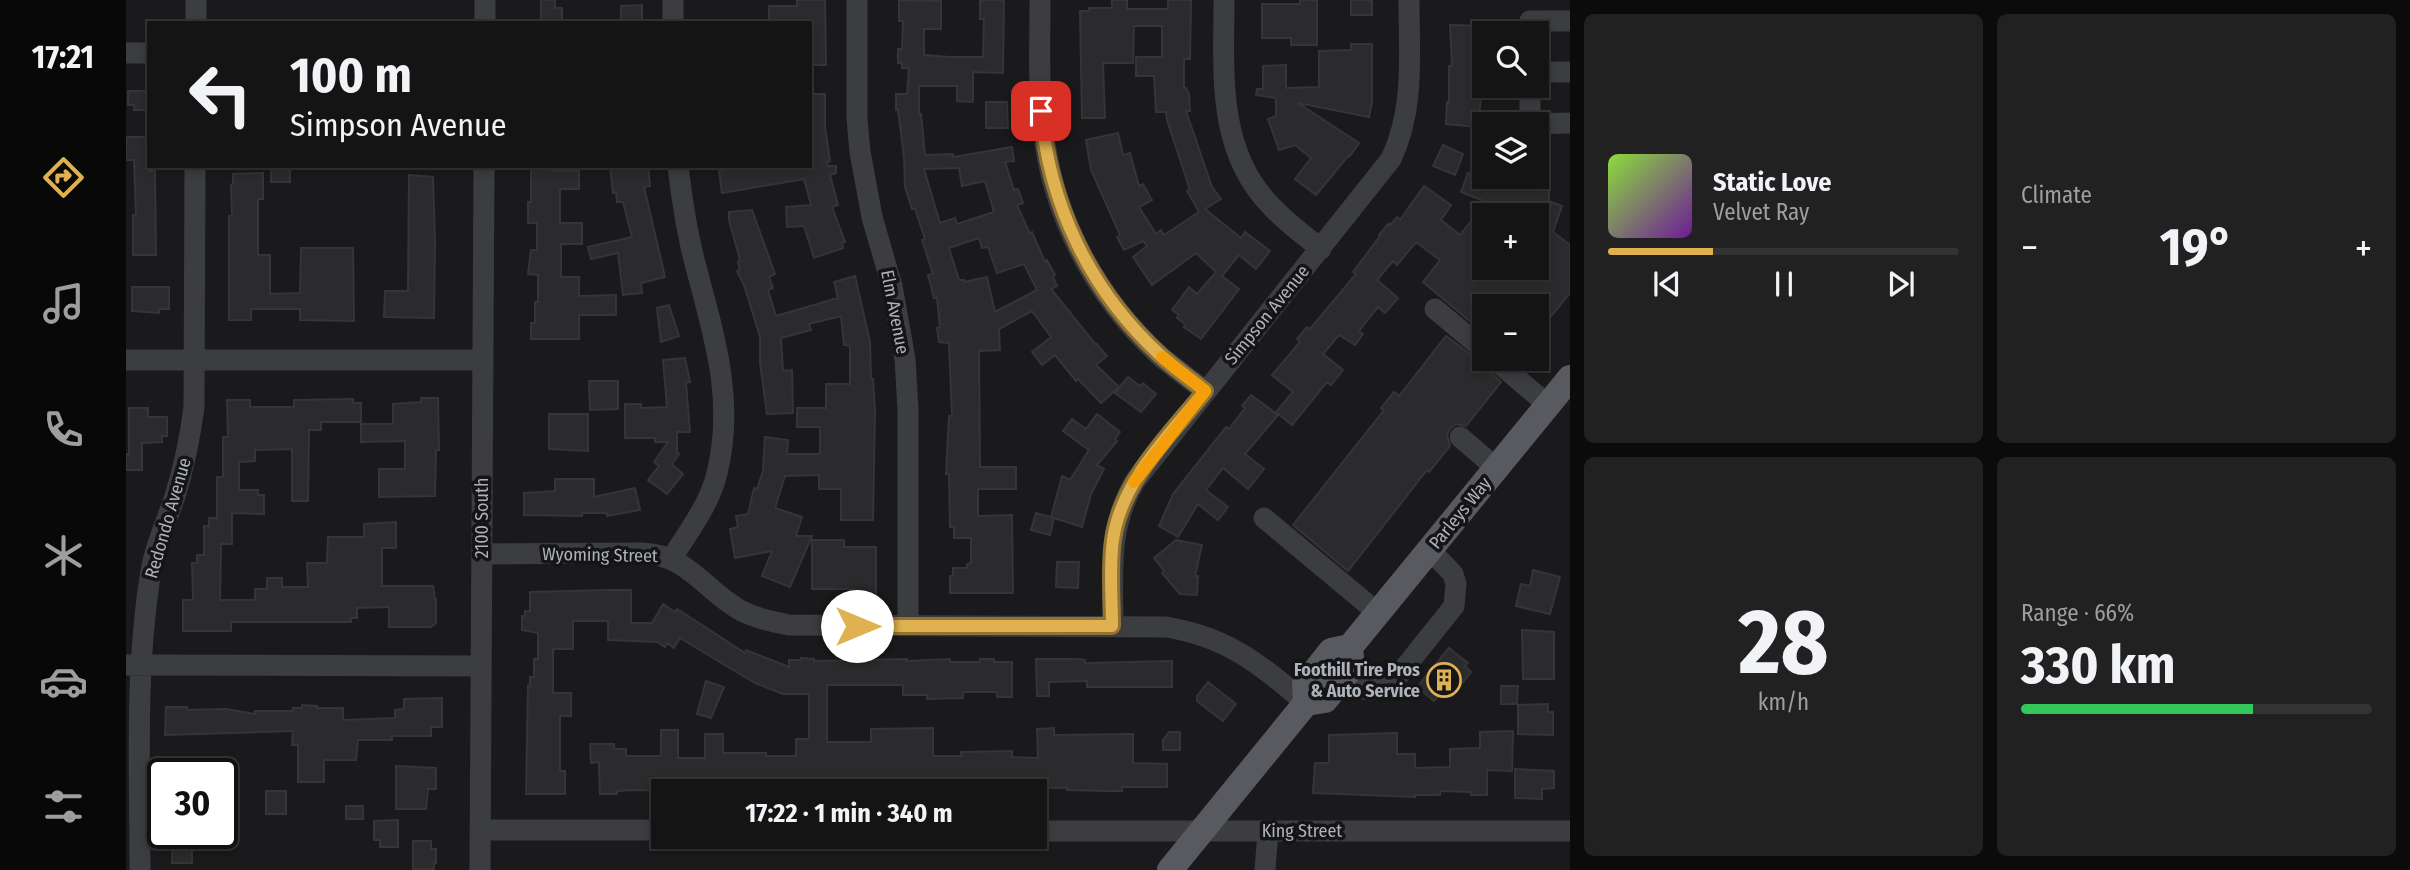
<!DOCTYPE html>
<meta charset="utf-8">
<style>
body{margin:0;font-family:"Fira Sans Condensed",sans-serif;background:#212122;color:#f1f3f6;height:100vh;display:flex;flex-direction:column;font-size:26px;white-space:nowrap}
*{box-sizing:border-box;margin:0}
p{font-size:23px;color:#9d9ea0}
.icon{flex:none;width:38px;height:38px;fill:none;stroke:currentColor;stroke-width:2;stroke-linecap:round;stroke-linejoin:round}
.map{position:relative;flex:1;overflow:hidden}
.side{display:flex;flex-direction:column;gap:14px;padding:14px;background:#0b0b0c;width:840px}
.side>*{flex:none}
.top-card{position:absolute;left:21px;top:21px;width:665px;height:147px;border-radius:0px;box-shadow:0 4px 10px #0003,0 0 0 2px #333334;background:#141415;color:#f1f3f6;overflow:hidden}
.tools{position:absolute;left:1346px;top:21px;display:grid;gap:14px}
.tools a{display:grid;place-items:center;width:77px;height:77px;border-radius:0px;background:#141415;box-shadow:0 4px 10px #0003,0 0 0 2px #333334;font-size:35px}
.speed{position:absolute;left:21px;top:758px;display:flex;gap:14px;font-size:35px;font-weight:700;text-align:center}
.speed>*{display:grid;place-content:center;width:91px;height:91px;border-radius:50%;background:#141415;box-shadow:0 4px 10px #0003,0 0 0 2px #333334;line-height:1}
.speed .limit{border:4px solid #111;border-radius:10px;background:#fff;color:#111}
.pin{position:absolute;display:grid;place-items:center;width:60px;height:60px;color:#fff;margin:-30px;border-radius:14px;box-shadow:0 4px 10px #0006}
.me{position:absolute;width:77px;margin:-38px;rotate:90deg;stroke-linejoin:round;filter:drop-shadow(0 0 5px #0008)}
.turn{display:flex;align-items:center;gap:24px;height:147px;padding:0 28px;font-size:32px}
.turn .icon{width:91px;height:91px;stroke-width:2.5}
.turn b{display:block;font-size:49px;line-height:60px}
.big{font-size:52px;font-weight:700;line-height:1.1}
.side .tile{flex:1;display:flex;flex-direction:column;justify-content:center;gap:10px;min-width:0;padding:0 24px;border-radius:10px;background:#212122}
.side .dial{align-items:center;gap:0}
.dial b{font-size:91px;line-height:1}
.song{display:flex;align-items:center;gap:21px}
.cover{width:84px;height:84px;border-radius:10px;background:linear-gradient(135deg,hsl(90 70% 55%),hsl(280 70% 35%))}
.played{height:7px;border-radius:4px;background:linear-gradient(90deg,#dfb150 30%,#333334 30%)}
.keys{display:flex;justify-content:space-around;direction:ltr}
.heat{display:flex;justify-content:space-between;align-items:center;font-size:38px;direction:ltr}
.charge{height:10px;border-radius:5px;background:linear-gradient(90deg,#34c759 66%,#333334 0)}
.side .tiles{flex:1;display:grid;gap:14px;grid-template-columns:repeat(2,1fr)}
.trip{position:absolute;left:525px;top:779px;width:396px;height:70px;border-radius:0px;background:#141415;box-shadow:0 4px 10px #0003,0 0 0 2px #333334;font-weight:700;line-height:70px;text-align:center}
main{display:flex;flex:1;min-height:0}
.tabs{display:flex;flex-direction:column;width:126px;justify-content:space-around;align-items:center;background:#080808;color:#9d9ea0}
.tabs .icon{width:49px;height:49px}
.tabs .current{color:#dfb150}
.tabs b{font-size:32px;color:#f1f3f6}
.map>svg:first-child{display:block}
</style>
<main>
<nav class="tabs">
<b>17:21</b>
<svg class="icon current" aria-label="directions" viewBox="0 0 24 24"><path d="M12 3l9 9-9 9-9-9zM9 14v-3h6M13 9l2 2-2 2"/></svg>
<svg class="icon" aria-label="music" viewBox="0 0 24 24"><path d="M9 18V5l10-2v13"/><circle cx="6" cy="18" r="3"/><circle cx="16" cy="16" r="3"/></svg>
<svg class="icon" aria-label="phone" viewBox="0 0 24 24"><path d="M5 4h4l2 5-3 2q2 4 5 5l2-3 5 2v4C11 20 4 13 5 4z"/></svg>
<svg class="icon" aria-label="climate" viewBox="0 0 24 24"><path d="M12 3v18M4 7l16 10M4 17L20 7"/></svg>
<svg class="icon" aria-label="car" viewBox="0 0 24 24"><path d="M5 17H2v-5l4-1 3-4h7l3 4 3 1v5h-3M9 17h6M6 11h13"/><circle cx="7" cy="17" r="2"/><circle cx="17" cy="17" r="2"/></svg>
<svg class="icon" aria-label="filters" viewBox="0 0 24 24"><path d="M4 7h16M4 17h16"/><circle cx="9" cy="7" r="2"/><circle cx="15" cy="17" r="2"/></svg>
</nav>
<div class="map">
<svg width="1444" height="870" viewBox="0 0 1444 870">
<rect width="100%" height="100%" fill="#1a1a1c"/>
<path fill="#2b2b2d" stroke="#353538" stroke-width="2" fill-rule="evenodd" d="M 415,0 L 429,0 L 429,8 L 436,8 L 436,23 L 415,23 Z
M 671,0 L 699,0 L 700,65 L 684,65 L 684,23 L 643,23 L 643,6 L 671,6 Z
M 773,0 L 815,1 L 815,29 L 798,29 L 798,55 L 824,57 L 857,57 L 858,19 L 854,19 L 854,0 L 878,0 L 877,73 L 847,72 L 847,102 L 831,101 L 831,86 L 793,86 L 793,114 L 795,114 L 799,155 L 827,154 L 827,157 L 886,147 L 888,161 L 879,162 L 888,190 L 892,189 L 897,203 L 891,205 L 904,234 L 906,232 L 919,262 L 921,260 L 929,275 L 927,277 L 931,286 L 925,289 L 970,345 L 971,344 L 981,356 L 970,365 L 993,387 L 975,403 L 952,379 L 950,381 L 929,355 L 916,365 L 906,352 L 925,337 L 906,311 L 873,329 L 874,350 L 853,351 L 854,467 L 890,467 L 890,489 L 852,489 L 852,516 L 886,515 L 887,593 L 824,593 L 824,576 L 827,576 L 827,568 L 841,568 L 841,564 L 845,563 L 845,538 L 828,538 L 828,527 L 824,527 L 823,474 L 820,474 L 823,416 L 826,416 L 823,343 L 813,342 L 811,328 L 814,327 L 811,298 L 808,298 L 802,275 L 807,274 L 796,240 L 799,239 L 789,209 L 786,209 L 779,187 L 778,157 L 772,110 L 770,110 L 770,94 L 781,94 L 783,68 L 776,68 L 776,63 L 772,63 L 772,49 L 776,49 L 777,21 L 773,21 ZM 833,168 L 836,186 L 859,181 L 868,212 L 831,224 L 829,218 L 814,223 L 798,169 ZM 853,238 L 856,248 L 862,247 L 871,273 L 898,264 L 911,290 L 869,312 L 861,277 L 838,282 L 838,280 L 833,280 L 823,248 Z
M 986,0 L 1001,0 L 1001,9 L 1042,9 L 1042,0 L 1065,0 L 1064,59 L 1058,59 L 1058,88 L 1060,88 L 1063,94 L 1064,111 L 1060,111 L 1086,187 L 1095,199 L 1079,209 L 1115,238 L 1119,232 L 1144,251 L 1130,269 L 1113,255 L 1096,276 L 1113,289 L 1075,339 L 1058,327 L 1059,324 L 1051,318 L 1053,315 L 1046,310 L 1063,287 L 1071,294 L 1090,272 L 1070,253 L 1026,285 L 1007,257 L 1021,246 L 1017,241 L 998,250 L 991,237 L 994,235 L 965,170 L 960,140 L 992,133 L 997,155 L 1004,153 L 1013,186 L 1017,184 L 1026,200 L 1013,207 L 1030,234 L 1035,230 L 1038,235 L 1073,212 L 1061,191 L 1064,190 L 1041,120 L 1040,112 L 1030,112 L 1028,76 L 1010,76 L 1010,57 L 1036,57 L 1036,26 L 1008,26 L 1007,63 L 977,63 L 979,118 L 956,118 L 954,11 L 963,11 L 963,8 L 986,8 Z
M 1174,0 L 1191,0 L 1191,45 L 1165,45 L 1165,38 L 1136,38 L 1136,4 L 1174,4 Z
M 1225,0 L 1246,0 L 1246,15 L 1225,15 Z
M 516,5 L 516,23 L 495,23 L 495,6 Z
M 1324,25 L 1358,26 L 1358,52 L 1346,51 L 1347,86 L 1356,86 L 1352,127 L 1320,124 L 1321,102 L 1323,102 L 1323,66 L 1326,66 Z
M 1225,44 L 1246,44 L 1246,102 L 1243,117 L 1172,103 L 1233,143 L 1224,156 L 1223,155 L 1190,195 L 1169,179 L 1185,158 L 1169,145 L 1153,150 L 1142,119 L 1150,116 L 1150,98 L 1130,95 L 1131,89 L 1137,89 L 1137,66 L 1160,65 L 1160,88 L 1193,87 L 1193,51 L 1225,50 Z
M 2,91 L 23,91 L 23,110 L 8,110 L 8,105 L 2,105 Z
M 684,94 L 699,94 L 699,127 L 704,161 L 701,162 L 702,166 L 710,166 L 710,173 L 704,175 L 712,205 L 706,207 L 719,242 L 716,243 L 717,248 L 688,258 L 678,226 L 661,227 L 660,207 L 685,205 L 678,179 L 596,193 L 593,171 L 619,166 L 684,166 Z
M 860,102 L 881,102 L 882,128 L 860,128 Z
M 0,137 L 23,137 L 23,171 L 29,171 L 30,255 L 7,255 L 7,215 L 10,215 L 8,160 L 0,160 Z
M 1317,145 L 1337,154 L 1329,175 L 1307,166 Z
M 145,166 L 164,166 L 164,182 L 145,182 Z
M 405,166 L 426,166 L 426,171 L 453,171 L 453,189 L 434,189 L 434,223 L 456,223 L 456,244 L 435,244 L 435,277 L 453,277 L 453,296 L 490,295 L 490,315 L 453,315 L 453,339 L 405,339 L 405,323 L 409,323 L 409,302 L 412,302 L 412,275 L 402,274 L 405,250 L 411,250 L 411,223 L 402,223 L 402,202 L 405,202 Z
M 484,166 L 522,166 L 524,186 L 518,187 L 539,277 L 515,283 L 516,293 L 497,295 L 492,253 L 465,259 L 462,247 L 506,237 L 497,202 L 491,202 L 490,192 L 487,193 Z
M 137,173 L 137,199 L 132,199 L 132,255 L 144,255 L 144,294 L 174,293 L 175,248 L 227,248 L 228,321 L 174,320 L 174,309 L 125,309 L 125,320 L 103,320 L 103,216 L 106,216 L 105,185 L 107,184 L 107,174 Z
M 1342,173 L 1384,190 L 1384,177 L 1414,177 L 1414,182 L 1423,182 L 1423,201 L 1436,206 L 1427,232 L 1444,245 L 1444,293 L 1410,335 L 1410,306 L 1358,306 L 1358,333 L 1297,282 L 1314,260 L 1290,242 L 1271,265 L 1267,261 L 1251,280 L 1272,298 L 1259,313 L 1252,307 L 1233,331 L 1237,334 L 1229,345 L 1213,335 L 1197,354 L 1217,370 L 1205,385 L 1201,382 L 1166,425 L 1150,412 L 1167,392 L 1146,375 L 1174,342 L 1171,339 L 1181,327 L 1184,329 L 1230,274 L 1227,272 L 1254,236 L 1253,235 L 1262,224 L 1264,225 L 1271,217 L 1274,220 L 1298,186 L 1325,205 L 1315,220 L 1334,235 L 1360,202 L 1335,192 ZM 1358,215 L 1410,215 L 1410,268 L 1358,268 Z
M 283,175 L 307,177 L 309,241 L 308,318 L 258,317 L 259,291 L 282,291 Z
M 626,210 L 649,274 L 643,277 L 647,288 L 642,290 L 650,316 L 712,298 L 708,282 L 729,276 L 744,342 L 745,379 L 747,379 L 749,410 L 747,520 L 715,520 L 715,489 L 693,489 L 693,475 L 659,476 L 649,508 L 676,517 L 670,536 L 686,536 L 664,587 L 636,576 L 646,551 L 609,558 L 604,529 L 612,527 L 610,516 L 622,514 L 628,488 L 631,489 L 637,471 L 639,437 L 662,440 L 661,454 L 694,454 L 694,427 L 671,427 L 671,408 L 700,408 L 700,384 L 724,384 L 724,346 L 718,345 L 715,316 L 683,324 L 685,330 L 655,338 L 657,371 L 666,370 L 667,413 L 641,414 L 634,363 L 634,337 L 618,285 L 611,271 L 614,270 L 612,262 L 614,260 L 603,220 L 603,212 Z
M 6,287 L 43,287 L 43,309 L 33,309 L 33,313 L 6,311 Z
M 543,305 L 553,336 L 535,342 L 531,308 Z
M 1320,336 L 1356,363 L 1375,382 L 1340,426 L 1330,424 L 1324,429 L 1321,435 L 1324,446 L 1303,472 L 1301,470 L 1222,571 L 1167,525 L 1258,410 L 1255,408 L 1268,392 L 1273,396 Z
M 559,358 L 564,382 L 560,383 L 564,432 L 551,432 L 551,452 L 553,454 L 546,464 L 557,474 L 541,494 L 522,480 L 533,466 L 528,462 L 542,442 L 529,442 L 529,438 L 499,438 L 499,404 L 515,404 L 515,408 L 541,407 L 537,360 Z
M 1002,377 L 1014,386 L 1017,383 L 1030,394 L 1015,412 L 989,393 Z
M 463,381 L 492,381 L 492,409 L 464,410 Z
M 1125,395 L 1152,415 L 1119,454 L 1138,469 L 1122,489 L 1097,468 L 1080,490 L 1102,507 L 1092,520 L 1072,504 L 1052,537 L 1033,526 L 1047,494 L 1100,427 L 1103,429 L 1119,408 L 1116,406 Z
M 295,398 L 312,398 L 313,450 L 310,450 L 309,496 L 253,497 L 253,469 L 279,469 L 279,441 L 235,442 L 235,424 L 267,424 L 267,404 L 295,402 Z
M 227,399 L 227,403 L 235,403 L 235,422 L 195,422 L 195,430 L 183,430 L 182,501 L 166,501 L 166,449 L 129,450 L 129,461 L 113,462 L 113,490 L 132,490 L 132,495 L 138,495 L 138,514 L 106,513 L 106,544 L 95,544 L 94,600 L 129,600 L 129,589 L 141,589 L 141,578 L 156,578 L 156,587 L 182,587 L 181,563 L 201,563 L 202,537 L 238,537 L 238,524 L 270,522 L 270,548 L 256,548 L 256,586 L 307,586 L 309,599 L 310,599 L 310,623 L 305,627 L 263,627 L 263,607 L 231,608 L 231,618 L 225,618 L 225,622 L 105,622 L 105,631 L 57,631 L 57,600 L 67,600 L 66,563 L 71,563 L 71,555 L 78,555 L 78,526 L 83,526 L 83,518 L 91,518 L 91,477 L 97,477 L 97,437 L 102,437 L 101,400 L 124,400 L 124,407 L 168,407 L 168,400 Z
M 3,408 L 22,408 L 22,417 L 41,417 L 41,436 L 36,436 L 36,442 L 16,443 L 16,470 L 0,470 L 0,454 L 3,454 Z
M 423,414 L 462,414 L 462,451 L 423,449 Z
M 971,414 L 994,432 L 989,439 L 991,441 L 971,465 L 978,469 L 965,494 L 956,527 L 925,517 L 936,476 L 944,480 L 963,450 L 937,431 L 946,419 L 960,429 Z
M 429,479 L 468,479 L 468,497 L 509,488 L 514,510 L 481,516 L 481,513 L 456,513 L 456,516 L 398,515 L 398,493 L 429,491 Z
M 910,513 L 928,518 L 924,535 L 905,530 Z
M 686,540 L 718,540 L 718,547 L 750,547 L 750,595 L 729,595 L 729,589 L 686,589 Z
M 1050,540 L 1076,545 L 1069,576 L 1072,576 L 1071,595 L 1054,594 L 1036,573 L 1038,571 L 1028,558 Z
M 931,562 L 953,562 L 952,588 L 930,587 Z
M 1407,570 L 1434,577 L 1424,614 L 1390,606 L 1395,584 L 1404,586 Z
M 482,590 L 505,590 L 505,623 L 526,623 L 537,604 L 549,612 L 551,609 L 619,653 L 620,650 L 663,667 L 663,660 L 675,660 L 675,658 L 688,659 L 688,661 L 781,659 L 781,661 L 824,659 L 824,662 L 854,662 L 854,659 L 868,659 L 868,662 L 886,662 L 886,697 L 871,697 L 871,692 L 837,692 L 837,698 L 801,699 L 801,695 L 777,695 L 777,685 L 701,685 L 701,742 L 745,742 L 745,729 L 807,728 L 807,756 L 835,756 L 835,752 L 886,751 L 886,757 L 912,758 L 911,729 L 928,728 L 928,735 L 1007,734 L 1007,763 L 1041,764 L 1041,787 L 996,787 L 996,791 L 981,791 L 941,790 L 941,788 L 875,787 L 875,790 L 859,791 L 854,787 L 780,790 L 780,786 L 703,785 L 704,791 L 584,788 L 584,791 L 509,790 L 491,791 L 491,794 L 474,794 L 473,762 L 465,763 L 464,744 L 488,744 L 488,749 L 500,749 L 500,756 L 535,756 L 535,730 L 552,730 L 552,758 L 579,758 L 579,734 L 597,734 L 597,753 L 640,753 L 640,756 L 670,756 L 670,739 L 683,739 L 683,694 L 657,694 L 629,683 L 554,638 L 548,648 L 541,643 L 539,647 L 531,642 L 482,640 L 482,621 L 447,621 L 447,649 L 427,649 L 427,693 L 445,693 L 445,716 L 434,716 L 434,771 L 439,771 L 439,794 L 400,794 L 402,686 L 404,686 L 404,677 L 408,677 L 408,659 L 412,659 L 412,633 L 396,630 L 396,616 L 399,616 L 399,611 L 404,611 L 404,592 Z
M 1396,630 L 1428,632 L 1428,679 L 1397,679 Z
M 1323,648 L 1342,663 L 1339,666 L 1345,672 L 1326,696 L 1318,689 L 1308,701 L 1291,687 Z
M 910,659 L 949,659 L 959,660 L 959,663 L 1046,661 L 1046,687 L 961,687 L 961,681 L 923,682 L 923,696 L 911,696 Z
M 580,681 L 598,687 L 585,718 L 571,714 Z
M 1082,682 L 1110,704 L 1097,721 L 1071,701 L 1071,696 Z
M 1375,686 L 1392,686 L 1391,704 L 1375,704 Z
M 316,698 L 316,727 L 305,727 L 305,736 L 266,736 L 266,740 L 232,740 L 230,760 L 198,760 L 198,782 L 172,782 L 172,745 L 166,745 L 167,731 L 39,735 L 40,707 L 61,707 L 61,710 L 100,709 L 129,714 L 129,711 L 167,711 L 167,708 L 176,708 L 176,705 L 191,706 L 191,708 L 217,708 L 217,720 L 244,719 L 269,718 L 269,710 L 278,709 L 278,699 Z
M 1422,704 L 1422,712 L 1427,712 L 1427,735 L 1392,734 L 1392,705 Z
M 1387,731 L 1386,771 L 1361,770 L 1361,795 L 1345,795 L 1345,792 L 1314,791 L 1314,795 L 1289,795 L 1289,797 L 1187,793 L 1189,763 L 1203,763 L 1203,735 L 1271,733 L 1271,754 L 1289,754 L 1289,768 L 1324,767 L 1324,749 L 1354,748 L 1354,732 Z
M 1043,732 L 1054,732 L 1054,750 L 1037,750 L 1037,740 Z
M 270,766 L 310,768 L 310,789 L 302,789 L 300,809 L 270,809 Z
M 1389,769 L 1428,771 L 1428,788 L 1416,789 L 1416,799 L 1389,798 Z
M 140,791 L 160,791 L 160,814 L 140,814 Z
M 220,806 L 237,806 L 237,819 L 220,819 Z
M 272,820 L 272,847 L 254,847 L 254,840 L 248,840 L 248,821 Z
M 47,833 L 66,833 L 66,863 L 46,863 Z
M 287,841 L 305,841 L 305,849 L 310,849 L 310,863 L 308,863 L 308,869 L 287,869 Z"/>
<g fill="none" stroke-linecap="round" stroke-linejoin="round">
<path stroke="#3c3d41" stroke-width="21" d="M 731,0 L 731,118 L 734,152 L 746,217 L 766,286 L 779,359 L 782,409 L 782,626
M 914,0 C 914,42 912,86 917,128 C 926,215 969,296 1033,355 C 1048,368 1064,379 1079,391
M 1098,0 C 1098,72 1090,151 1146,207 C 1161,223 1178,235 1195,249
M 70,23 L 70,0
M 359,23 L 359,0
M 547,23 L 547,0
M 1404,33 L 1404,21 L 1444,21
M 0,53 L 23,53
M 1410,72 L 1444,72
M 1404,86 L 1404,124 L 1444,123
M 1309,309 L 1358,350
M 1368,359 L 1422,405
M 0,360 L 357,360
M 1334,437 L 1370,468
M 1138,518 L 1252,613
M 356,554 L 517,553 C 558,555 575,584 606,605 C 623,617 643,621 663,625 L 1040,627 C 1102,637 1133,664 1180,703
M 546,558 C 562,532 584,504 591,473 C 609,400 588,336 570,267 C 561,234 556,200 552,166
M 987,626 C 987,573 981,529 1009,481 L 1265,159 C 1289,109 1283,54 1283,0
M 0,665 L 355,666
M 1217,677 L 1231,688 L 1244,690 L 1264,686 L 1328,606 L 1330,584 L 1327,574 L 1304,550
M 354,830 L 537,830
M 908,831 L 1444,831
M 14,870 C 14,773 9,673 24,577 C 28,549 40,523 49,496 C 58,467 64,438 68,407 L 69,166
M 354,870 L 358,166
M 1139,870 L 1142,831"/>
<path stroke="#585a60" stroke-width="26" d="M 1180,703 L 1199,700 L 1226,667 L 1224,647
M 1044,870 L 1180,703 L 1179,684 L 1205,651 L 1224,647 L 1444,378"/>
</g>
<g fill="none" stroke-linecap="round" stroke-linejoin="round">
<g stroke="#917334" stroke-width="18">
<path id="route" d="M 731,626 L 986,626 C 986,598 983,568 987,540 C 995,481 1043,436 1079,391 C 1064,379 1047,367 1033,354 C 964,290 923,205 915,111"/>
</g>
<use href="#route" stroke="#dfb150" stroke-width="12"/>
<path stroke="#f59e0b" stroke-width="12" d="M 1008,482 L 1079,391 L 1036,357"/>
</g>
<defs>
<g id="building-ring" transform="scale(1.75)"><circle r="9.5" fill="#151517" stroke="#dfb150" stroke-width="1.5"/><path d="M-4-6H4V6H1V3H-1V6H-4ZM-2.5-4.3h1.7v1.8h-1.7ZM.8-4.3h1.7v1.8H.8ZM-2.5-1h1.7V.8h-1.7ZM.8-1h1.7V.8H.8Z" fill="#dfb150"/></g>
</defs>
<g fill-rule="evenodd">
<use href="#building-ring" x="1318" y="680"/>
</g>
<g text-anchor="middle" stroke-width="7" stroke-linejoin="round" paint-order="stroke">
<g font-size="18" fill="#aeb2ba" stroke="#151517">
<text transform="translate(769 312) rotate(79)" y="6">Elm Avenue</text>
<text transform="translate(1141 315) rotate(-51)" y="6">Simpson Avenue</text>
<text transform="translate(1334 513) rotate(-51)" y="6">Parleys Way</text>
<text transform="translate(42 518) rotate(-74)" y="6">Redondo Avenue</text>
<text transform="translate(356 518) rotate(-90)" y="6">2100 South</text>
<text transform="translate(474 555) rotate(1)" y="6">Wyoming Street</text>
<text x="1176" y="837">King Street</text>
</g>
<g font-size="18" font-weight="bold" fill="#aeb2ba" stroke="#151517" text-anchor="end">
<text x="1294" y="676">Foothill Tire Pros<tspan x="1294" dy="21">&amp; Auto Service</tspan></text>
</g>
</g>
</svg>
<div class="tools">
<a><svg class="icon" aria-label="search" viewBox="0 0 24 24"><circle cx="10" cy="10" r="6"/><path d="M15 15l6 6"/></svg></a>
<a><svg class="icon" aria-label="layers" viewBox="0 0 24 24"><path d="M12 4l9 5-9 5-9-5zM3 14l9 5 9-5"/></svg></a>
<a>+</a>
<a>−</a>
</div>
<div class="speed"><div class="limit">30</div></div>
<div class="pin" style="left:915px;top:111px;background:#d93025"><svg class="icon" aria-label="arrive" viewBox="0 0 24 24"><path d="M6 21V4h12l-3 4 3 4H6"/></svg></div>
<svg class="me" style="left:731px;top:626px" viewBox="-20 -20 40 40"><circle r="19" fill="#fff"/><path d="M0-13L10 11 0 6-10 11z" fill="#dfb150"/></svg>
<div class="trip">17:22 · 1 min · 340 m</div>
<div class="top-card">
<div class="turn"><svg class="icon" aria-label="left" viewBox="0 0 24 24"><path d="M17 20v-9H6M10 6l-5 5 5 5"/></svg><div><b>100 m</b>Simpson Avenue</div></div>
</div>
</div>
<section class="side">
<div class="tiles">
<div class="tile">
<div class="song"><i class="cover"></i><div><b>Static Love</b><p>Velvet Ray</p></div></div>
<div class="played"></div>
<div class="keys"><svg class="icon" aria-label="previous" viewBox="0 0 24 24"><path d="M18 5L8 12l10 7zM5 5v14"/></svg><svg class="icon" aria-label="pause" viewBox="0 0 24 24"><path d="M8 5v14M16 5v14"/></svg><svg class="icon" aria-label="next" viewBox="0 0 24 24"><path d="M6 5l10 7-10 7zM19 5v14"/></svg></div>
</div>
<div class="tile"><p>Climate</p>
<div class="heat"><a>−</a><b class="big">19°</b><a>+</a></div>
</div>
<div class="tile dial"><b>28</b><p>km/h</p></div>
<div class="tile"><p>Range · 66%</p><b class="big">330 km</b><div class="charge"></div></div>
</div>
</section>
</main>
